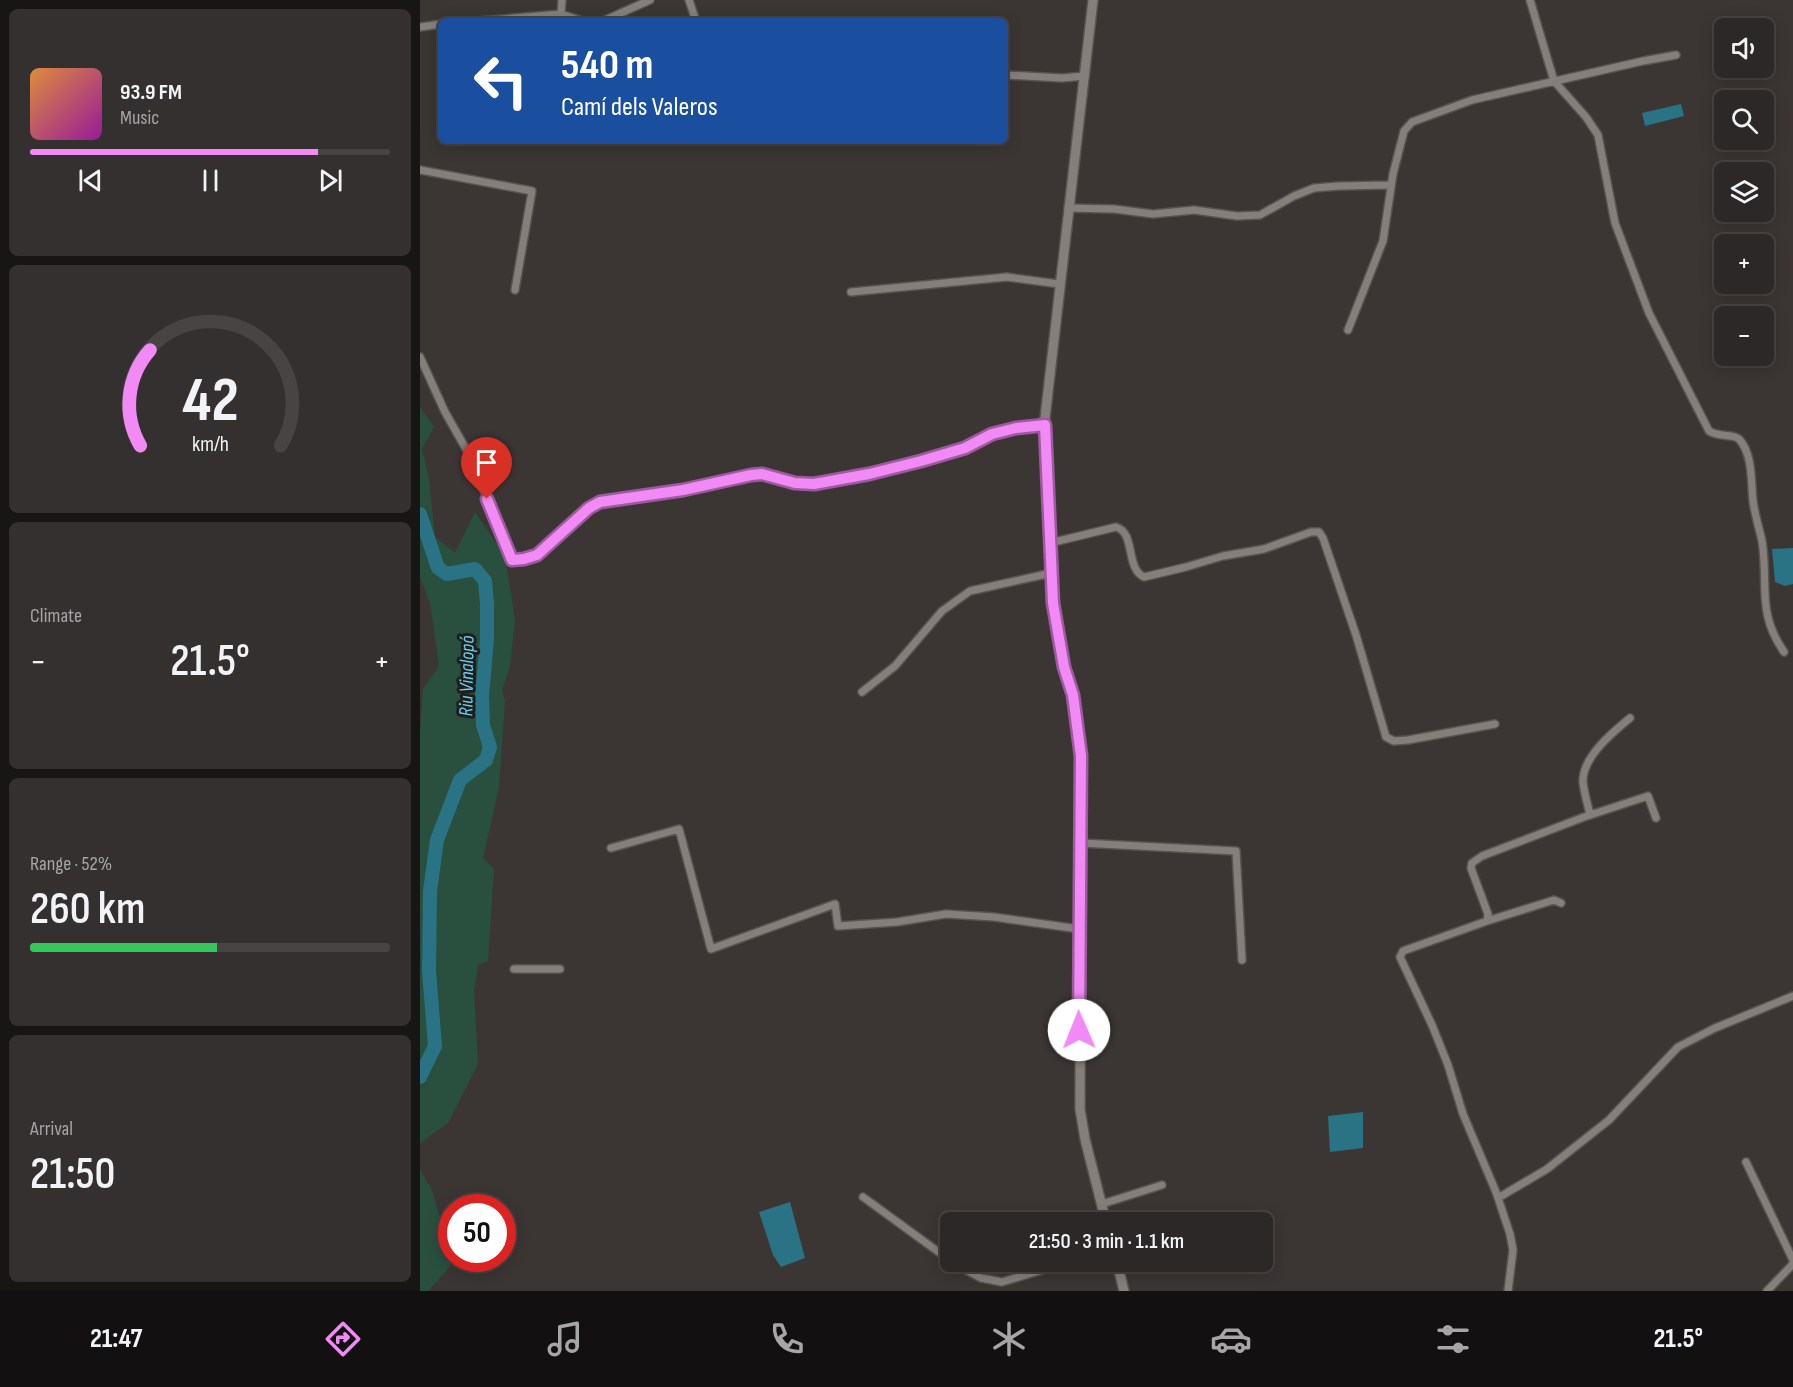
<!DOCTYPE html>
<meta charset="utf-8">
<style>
body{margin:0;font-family:"Sofia Sans Condensed",sans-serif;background:#34302f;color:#f1f3f6;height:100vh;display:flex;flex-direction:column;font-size:22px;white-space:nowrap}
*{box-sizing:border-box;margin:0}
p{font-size:20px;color:#a6a6a7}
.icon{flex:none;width:33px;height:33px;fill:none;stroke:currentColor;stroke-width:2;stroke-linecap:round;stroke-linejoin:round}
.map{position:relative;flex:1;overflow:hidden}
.drawer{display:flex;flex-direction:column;gap:9px;padding:9px;background:#181615;width:420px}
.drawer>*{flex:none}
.guide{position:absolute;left:18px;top:18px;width:570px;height:126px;border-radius:9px;box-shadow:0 3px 15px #0003,0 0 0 2px #484444;background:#1a4fa0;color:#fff;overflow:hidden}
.fabs{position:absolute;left:1294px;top:18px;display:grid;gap:12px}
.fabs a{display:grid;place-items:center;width:60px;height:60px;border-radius:9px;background:#2c2827;box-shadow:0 3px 15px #0003,0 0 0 2px #484444;font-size:30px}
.speed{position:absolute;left:18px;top:1194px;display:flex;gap:12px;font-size:30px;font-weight:700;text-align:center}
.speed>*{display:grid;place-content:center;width:78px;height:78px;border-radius:50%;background:#2c2827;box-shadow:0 3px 15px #0003,0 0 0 2px #484444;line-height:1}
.speed .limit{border:9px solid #d22;background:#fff;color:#111}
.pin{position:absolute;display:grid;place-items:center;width:51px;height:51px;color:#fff;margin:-62px -26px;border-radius:50% 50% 50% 0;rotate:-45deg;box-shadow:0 0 6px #0007}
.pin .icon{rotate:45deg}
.me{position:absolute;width:66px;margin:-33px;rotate:359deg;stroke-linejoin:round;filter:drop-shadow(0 0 4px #0008)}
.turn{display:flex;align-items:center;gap:21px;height:126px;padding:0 24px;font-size:27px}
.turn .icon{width:78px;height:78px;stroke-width:2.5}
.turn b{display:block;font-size:42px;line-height:51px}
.big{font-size:45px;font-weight:600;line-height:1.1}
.drawer .tile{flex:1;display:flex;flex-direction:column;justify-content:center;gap:9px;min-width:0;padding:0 21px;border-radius:9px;background:#34302f}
.drawer .dial{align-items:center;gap:0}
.dial svg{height:156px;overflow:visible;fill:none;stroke:#484444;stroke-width:7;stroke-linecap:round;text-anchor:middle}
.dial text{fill:#f1f3f6;stroke:none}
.song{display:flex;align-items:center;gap:18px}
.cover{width:72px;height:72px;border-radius:9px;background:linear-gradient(135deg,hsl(30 70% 55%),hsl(300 70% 35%))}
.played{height:6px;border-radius:3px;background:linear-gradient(90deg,#f18af4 80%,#484444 80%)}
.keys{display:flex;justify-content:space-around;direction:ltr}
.heat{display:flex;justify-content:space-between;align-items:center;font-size:33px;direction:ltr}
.charge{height:9px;border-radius:4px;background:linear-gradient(90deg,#34c759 52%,#484444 0)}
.trip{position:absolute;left:520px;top:1212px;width:333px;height:60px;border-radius:9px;background:#2c2827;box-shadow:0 3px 15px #0003,0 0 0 2px #484444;font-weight:600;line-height:60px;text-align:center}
.dock{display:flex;height:96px;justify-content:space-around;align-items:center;background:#121010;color:#a6a6a7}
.dock .icon{width:42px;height:42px}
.dock .on{color:#f18af4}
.dock b{font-size:27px;color:#f1f3f6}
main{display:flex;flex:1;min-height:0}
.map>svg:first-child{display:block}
</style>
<main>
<section class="drawer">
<div class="tile">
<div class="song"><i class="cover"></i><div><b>93.9 FM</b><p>Music</p></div></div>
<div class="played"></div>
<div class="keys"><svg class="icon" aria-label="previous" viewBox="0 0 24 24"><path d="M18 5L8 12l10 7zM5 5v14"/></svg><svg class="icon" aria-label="pause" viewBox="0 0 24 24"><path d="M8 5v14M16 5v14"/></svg><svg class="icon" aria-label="next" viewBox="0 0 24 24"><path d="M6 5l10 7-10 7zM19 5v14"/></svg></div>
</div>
<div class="tile dial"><svg viewBox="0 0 100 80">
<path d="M14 69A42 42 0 1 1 86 69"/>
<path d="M14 69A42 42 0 0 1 19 20" stroke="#f18af4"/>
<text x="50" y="56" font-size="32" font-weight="700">42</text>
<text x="50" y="72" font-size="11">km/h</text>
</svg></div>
<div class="tile"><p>Climate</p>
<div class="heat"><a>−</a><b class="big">21.5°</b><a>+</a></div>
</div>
<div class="tile"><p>Range · 52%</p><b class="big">260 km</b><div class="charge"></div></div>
<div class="tile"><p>Arrival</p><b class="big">21:50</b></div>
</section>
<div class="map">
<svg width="1373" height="1291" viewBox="0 0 1373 1291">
<rect width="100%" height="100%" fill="#3b3634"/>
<path fill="#29503f" d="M 0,407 L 14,427 L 2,449 L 9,479 L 15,537 L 35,553 L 55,512 L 85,556 L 95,620 L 90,666 L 82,690 L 85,701 L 79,787 L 63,858 L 74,869 L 68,961 L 58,965 L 54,990 L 58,1064 L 28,1123 L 0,1143 L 0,734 L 3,689 L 19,666 L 10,603 L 0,577 Z
M 0,1170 L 12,1190 L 33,1263 L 8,1291 L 0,1291 Z"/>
<path fill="#2a7385" d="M 1261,104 L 1264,116 L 1225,126 L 1222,113 Z
M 1373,548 L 1373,584 L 1365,586 L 1355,582 L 1352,549 Z
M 943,1112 L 943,1148 L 910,1152 L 908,1116 Z
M 370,1202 L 385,1258 L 361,1267 L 353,1255 L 339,1212 Z"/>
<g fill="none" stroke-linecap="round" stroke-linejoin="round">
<path stroke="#2a7385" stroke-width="14" d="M 0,514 L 18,568 L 27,574 L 55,569 L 65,581 L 67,604 L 67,639 L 62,696 L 63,725 L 70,747 L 66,760 L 40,780 L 17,840 L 10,891 L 9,971 L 15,1046 L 0,1077"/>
<g stroke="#585351" stroke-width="10">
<path id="minor" d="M 269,0 L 276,21
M 1110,0 L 1134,81 L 1166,117 L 1178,135 L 1195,223 L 1229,313 L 1289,431 C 1300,438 1312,433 1319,439 C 1333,454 1331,482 1333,501 C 1335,515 1339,528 1342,541 C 1349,585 1336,611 1364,652
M 141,14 L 142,0
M 60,21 L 141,14 L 162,21
M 183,21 L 230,0
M 0,27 L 21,24
M 585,75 L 642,78 L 665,76
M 0,170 L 112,191 L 95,290
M 648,208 L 694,209 L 733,214 L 774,210 L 817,216 L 840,215 L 874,196 L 894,188 L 919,186 L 971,185
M 431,292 L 587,277 L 639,284
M 928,330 L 963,241 L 973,174 L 984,131 L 992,122 L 1052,100 L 1223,61 L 1256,55
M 0,357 L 25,412 L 50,456 L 92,560 L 104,559 L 117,555 L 169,508 L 180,502 L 263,490 L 331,475 L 342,474 L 375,483 L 394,484 L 449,474 L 501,461 L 545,448 L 572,434 L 596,428 L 625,425
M 630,543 L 696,527 C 716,533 705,568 724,577 L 766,567 L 803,556 L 844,549 L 891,532 L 899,532 L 903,538 L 936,635 L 966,737 L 974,741 L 988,740 L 1075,724
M 442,692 L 475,666 L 522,611 L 550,591 L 631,573
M 1170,815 C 1168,805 1164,793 1163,782 C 1162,757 1193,732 1210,718
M 661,843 L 816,851 L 822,960
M 191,848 L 259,829 L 291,949 L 415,904 L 418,926 L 477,922 L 526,914 L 574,917 L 659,929
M 1067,921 L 1134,900 L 1141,903
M 94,969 L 140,969
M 1326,1162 L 1373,1260
M 443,1197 L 531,1261
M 1078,1198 L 1127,1169 L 1189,1120 L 1258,1047 L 1295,1028 L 1373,996
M 682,1204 L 742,1185
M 531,1262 L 561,1278 L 582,1282 L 648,1262
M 1088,1291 L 1093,1250 L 1090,1234 L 1076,1192 L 1043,1114 L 1028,1065 L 1012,1025 L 980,957 L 983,951 L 1067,921 L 1068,914 L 1051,868 L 1052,863 L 1062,856 L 1164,817 L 1228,796 L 1236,818
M 1347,1291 L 1373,1264"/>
</g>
<g stroke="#585351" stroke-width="12">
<path id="secondary" d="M 673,0 L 625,418 L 633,604 L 644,667 L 653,695 L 661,756 L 660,1109 L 665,1139 L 686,1222
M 697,1262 L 704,1291"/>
</g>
<use href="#minor" stroke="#857f7c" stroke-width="7"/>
<use href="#secondary" stroke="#857f7c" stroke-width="9"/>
</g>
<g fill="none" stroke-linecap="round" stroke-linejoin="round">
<g stroke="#9d5a9f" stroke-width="15">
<path id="route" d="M 67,499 L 92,560 L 104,559 L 117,555 L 169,508 L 180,502 L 263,490 L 331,475 L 342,474 L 375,483 L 394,484 L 449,474 L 501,461 L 545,448 L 572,434 L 596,428 L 625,425 L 633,603 L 644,667 L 653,695 L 661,756 L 659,1030"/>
</g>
<use href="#route" stroke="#f18af4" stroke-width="10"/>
</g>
<g text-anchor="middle" stroke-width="6" stroke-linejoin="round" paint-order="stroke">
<g font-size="20" font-style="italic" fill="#66d2ed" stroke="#201e1d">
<text transform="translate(46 676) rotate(-89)" y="7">Riu Vinalopó</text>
</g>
</g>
</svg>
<div class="fabs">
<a><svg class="icon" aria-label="sound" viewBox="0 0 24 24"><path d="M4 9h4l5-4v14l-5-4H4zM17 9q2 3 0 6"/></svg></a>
<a><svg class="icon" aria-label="search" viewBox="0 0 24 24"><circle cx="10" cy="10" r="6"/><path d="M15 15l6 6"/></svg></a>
<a><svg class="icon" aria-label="layers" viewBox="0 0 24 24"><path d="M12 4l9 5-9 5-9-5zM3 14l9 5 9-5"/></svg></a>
<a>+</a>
<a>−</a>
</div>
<div class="speed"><div class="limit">50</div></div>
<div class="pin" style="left:67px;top:499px;background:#d93025"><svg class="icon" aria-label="arrive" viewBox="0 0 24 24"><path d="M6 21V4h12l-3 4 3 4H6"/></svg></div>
<svg class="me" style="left:659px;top:1030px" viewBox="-20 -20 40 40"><circle r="19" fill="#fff"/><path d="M0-13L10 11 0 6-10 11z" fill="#f18af4"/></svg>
<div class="trip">21:50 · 3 min · 1.1 km</div>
<div class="guide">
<div class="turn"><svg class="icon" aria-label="left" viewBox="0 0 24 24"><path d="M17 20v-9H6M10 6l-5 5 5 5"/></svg><div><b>540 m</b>Camí dels Valeros</div></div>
</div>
</div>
</main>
<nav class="dock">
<b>21:47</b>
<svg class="icon on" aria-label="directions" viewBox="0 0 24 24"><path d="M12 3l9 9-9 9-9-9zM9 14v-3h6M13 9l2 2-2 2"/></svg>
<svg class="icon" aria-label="music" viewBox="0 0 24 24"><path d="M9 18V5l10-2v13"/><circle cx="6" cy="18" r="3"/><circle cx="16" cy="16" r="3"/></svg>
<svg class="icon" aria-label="phone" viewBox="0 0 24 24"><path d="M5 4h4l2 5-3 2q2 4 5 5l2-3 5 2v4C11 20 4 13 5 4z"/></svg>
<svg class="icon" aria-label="climate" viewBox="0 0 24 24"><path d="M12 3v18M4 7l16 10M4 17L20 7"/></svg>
<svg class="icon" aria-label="car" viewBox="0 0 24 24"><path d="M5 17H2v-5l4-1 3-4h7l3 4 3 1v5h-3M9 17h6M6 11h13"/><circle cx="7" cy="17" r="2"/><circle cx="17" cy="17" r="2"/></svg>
<svg class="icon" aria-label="filters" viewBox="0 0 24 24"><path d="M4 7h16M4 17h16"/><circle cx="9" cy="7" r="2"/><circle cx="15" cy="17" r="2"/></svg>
<b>21.5°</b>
</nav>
